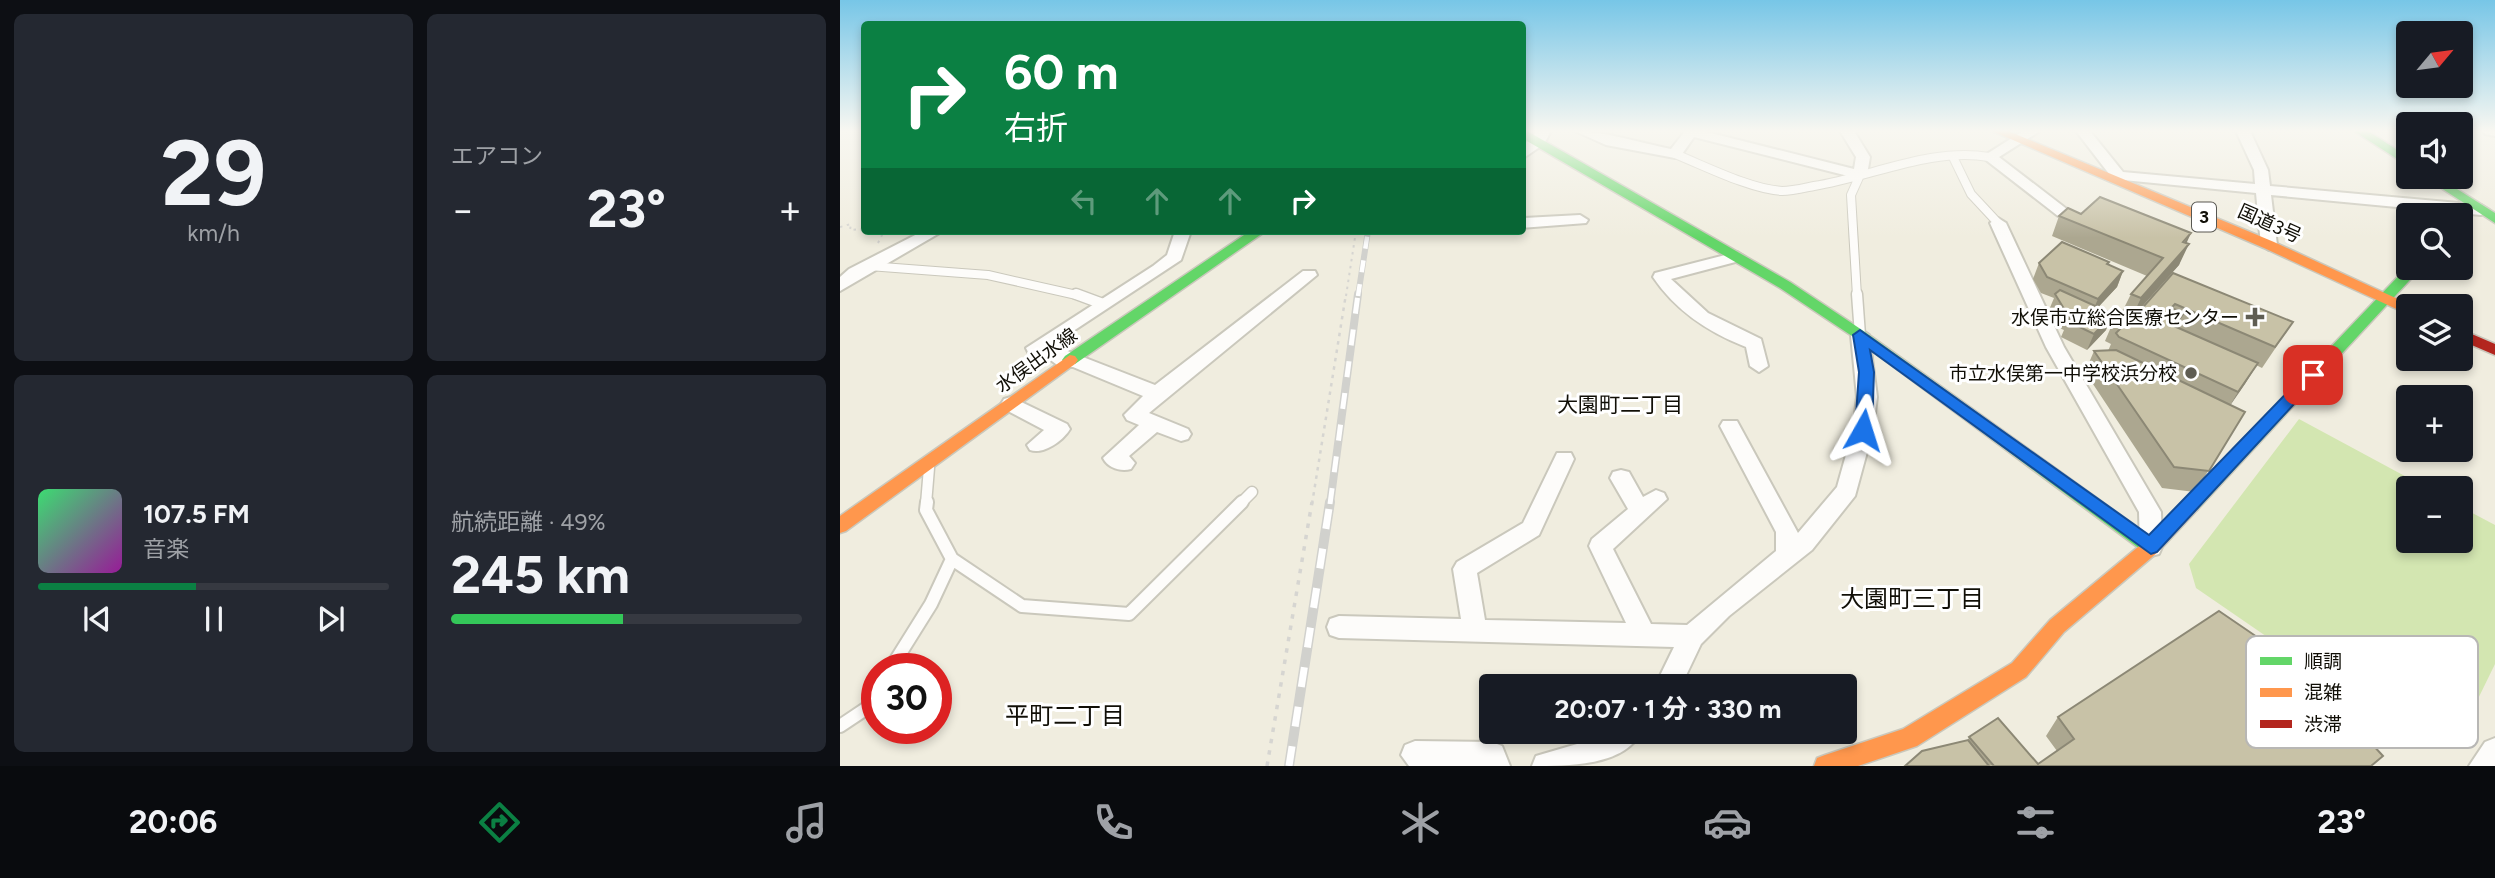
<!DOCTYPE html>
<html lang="ja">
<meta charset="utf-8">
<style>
body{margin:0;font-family:Figtree,"Noto Sans JP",sans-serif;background:#242831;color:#f1f3f6;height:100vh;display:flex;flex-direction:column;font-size:26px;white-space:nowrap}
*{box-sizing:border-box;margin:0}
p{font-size:23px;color:#9ea1a6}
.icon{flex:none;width:38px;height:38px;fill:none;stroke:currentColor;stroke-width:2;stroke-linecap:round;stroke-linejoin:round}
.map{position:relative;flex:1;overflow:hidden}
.sheet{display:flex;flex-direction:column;gap:14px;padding:14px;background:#0d0f14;width:840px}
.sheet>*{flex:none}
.banner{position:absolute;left:21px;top:21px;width:665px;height:214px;border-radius:7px;box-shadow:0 4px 10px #0003;background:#0b8043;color:#fff;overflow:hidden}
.needle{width:46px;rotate:61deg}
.fabs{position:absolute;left:1556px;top:21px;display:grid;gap:14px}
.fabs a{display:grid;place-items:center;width:77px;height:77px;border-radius:7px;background:#171b24;box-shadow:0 4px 10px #0003;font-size:35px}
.speed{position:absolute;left:21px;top:653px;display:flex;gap:14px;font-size:35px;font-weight:700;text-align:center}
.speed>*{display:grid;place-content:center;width:91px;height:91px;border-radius:50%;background:#171b24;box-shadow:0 4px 10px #0003;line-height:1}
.speed .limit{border:10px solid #d22;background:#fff;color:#111}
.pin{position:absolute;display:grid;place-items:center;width:60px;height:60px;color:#fff;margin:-30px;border-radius:14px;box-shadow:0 4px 10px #0006}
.me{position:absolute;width:77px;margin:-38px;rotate:6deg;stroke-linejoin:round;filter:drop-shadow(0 0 5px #0008)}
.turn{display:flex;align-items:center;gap:24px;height:147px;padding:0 28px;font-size:32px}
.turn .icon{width:91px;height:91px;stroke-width:2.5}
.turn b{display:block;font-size:49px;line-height:60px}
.lanes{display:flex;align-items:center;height:66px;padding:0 28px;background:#0003;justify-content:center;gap:35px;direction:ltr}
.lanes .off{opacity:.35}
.big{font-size:52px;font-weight:700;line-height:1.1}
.sheet .card{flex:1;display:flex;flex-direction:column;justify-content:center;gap:10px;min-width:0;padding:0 24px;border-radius:10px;background:#242831}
.sheet .dial{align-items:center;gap:0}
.dial b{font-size:91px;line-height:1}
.song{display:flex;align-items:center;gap:21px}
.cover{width:84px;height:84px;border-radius:10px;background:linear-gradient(135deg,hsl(140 70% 55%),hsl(300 70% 35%))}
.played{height:7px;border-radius:4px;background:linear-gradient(90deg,#0b8043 45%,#363941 45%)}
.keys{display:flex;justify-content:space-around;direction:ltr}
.heat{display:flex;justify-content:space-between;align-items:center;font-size:38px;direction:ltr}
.charge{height:10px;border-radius:5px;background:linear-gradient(90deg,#34c759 49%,#363941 0)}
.sheet .tiles{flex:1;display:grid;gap:14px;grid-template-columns:repeat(2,1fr)}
.trip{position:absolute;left:639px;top:674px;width:378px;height:70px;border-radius:7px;background:#171b24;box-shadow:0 4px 10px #0003;font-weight:700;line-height:70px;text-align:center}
.dock{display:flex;height:112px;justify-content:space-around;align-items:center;background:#090b0e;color:#9ea1a6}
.dock .icon{width:49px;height:49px}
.dock .on{color:#0b8043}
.dock b{font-size:32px;color:#f1f3f6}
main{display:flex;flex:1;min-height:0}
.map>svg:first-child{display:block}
</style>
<main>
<section class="sheet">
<div class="tiles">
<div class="card dial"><b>29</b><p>km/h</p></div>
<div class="card"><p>エアコン</p>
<div class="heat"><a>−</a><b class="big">23°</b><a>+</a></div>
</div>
<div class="card">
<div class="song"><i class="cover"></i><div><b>107.5 FM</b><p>音楽</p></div></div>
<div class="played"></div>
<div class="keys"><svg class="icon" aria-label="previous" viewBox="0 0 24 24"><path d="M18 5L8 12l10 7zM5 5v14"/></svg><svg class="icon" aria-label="pause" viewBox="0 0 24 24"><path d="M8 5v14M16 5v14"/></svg><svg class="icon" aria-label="next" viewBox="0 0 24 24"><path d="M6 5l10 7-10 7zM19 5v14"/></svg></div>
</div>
<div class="card"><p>航続距離 · 49%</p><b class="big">245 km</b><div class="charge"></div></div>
</div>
</section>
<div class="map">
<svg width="1655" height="766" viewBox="0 0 1655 766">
<rect width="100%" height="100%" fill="#f0eddf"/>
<path fill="#d3e6b1" d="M 1459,419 L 1587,488 L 1568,488 L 1568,541 L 1620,541 L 1621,507 L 1655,525 L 1655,664 L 1635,705 L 1589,748 L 1356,588 L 1349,564 Z"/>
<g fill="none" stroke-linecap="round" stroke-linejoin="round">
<g stroke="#cac8bc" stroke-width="10">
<path id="lane-far2" d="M 835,154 C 865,166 910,189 942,191 C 952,191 964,188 974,186 C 1031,177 1091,147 1149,157
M 1113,157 L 1131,194 L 1158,223
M 29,266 L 148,275 L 241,296
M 1017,296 L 1011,195 L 1020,175"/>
</g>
<g stroke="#cac8bc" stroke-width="13">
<path id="lane-far1" d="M 236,294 L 263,304
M 1017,294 L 1020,335
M 86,504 L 89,468
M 400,504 L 412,492"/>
</g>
<g stroke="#cac8bc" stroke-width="16">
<path id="lane" d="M 112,559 L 182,606 L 289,614 L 402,502
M 51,668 L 91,604 L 112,559 L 86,510 L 87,502
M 0,726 L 27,708 L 37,692"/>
</g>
<g stroke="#cac8bc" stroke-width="4">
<path id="street" d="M 697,131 L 711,131 L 704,144 L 682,159 L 682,147 Z
M 735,131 C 764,131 801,143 831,149 L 845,131 L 863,131 L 1014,169 L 1016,157 L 1000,131 L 1014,131 L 1030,157 L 1027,175 L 1020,179 L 854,137 L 840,157 L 835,158 L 766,145 Z
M 1183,131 L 1200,131 L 1159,157 L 1228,210 L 1228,216 L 1218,216 L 1142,157 Z
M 1236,131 L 1250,131 L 1283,172 L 1415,184 L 1414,170 L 1396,131 L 1410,131 L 1428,170 L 1430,186 L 1641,205 L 1649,210 L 1641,215 L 1431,195 L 1437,245 L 1429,250 L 1421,245 L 1416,193 L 1273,179 Z
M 1643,131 L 1655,131 L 1655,136 L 1645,134 Z
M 740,215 L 748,220 L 746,223 L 682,228 L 682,218 Z
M 1158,218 L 1166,223 L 1224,347 L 1321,512 L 1322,547 L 1319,554 L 1311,556 L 1303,554 L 1300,547 L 1299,512 L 1206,347 L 1150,223 Z
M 83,231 L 103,231 L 0,291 L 0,277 L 9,269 Z
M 335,231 L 351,231 L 341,260 L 212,345 L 315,385 L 463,271 L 475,271 L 477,275 L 309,413 L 348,429 L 351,434 L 348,439 L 341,441 L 317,432 L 289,456 L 295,463 L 291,469 C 281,472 268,468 263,458 L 299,425 L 287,420 L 284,415 L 303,396 L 233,367 L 220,367 L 205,356 L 188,352 L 186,348 L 313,266 L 327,255 Z
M 897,252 L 905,257 L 903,260 L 831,279 L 868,313 L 921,339 L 928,366 L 919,372 L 910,366 L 906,347 C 868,332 836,311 813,277 L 815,273 Z
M 1020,329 L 1029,335 L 1037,397 L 1033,430 L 1015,496 L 972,550 L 889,616 L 861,644 L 841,686 L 815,686 L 834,647 L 499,638 L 490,635 L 487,627 L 490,619 L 499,616 L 621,619 L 613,569 L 617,562 L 683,523 L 717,453 L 731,453 L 734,459 L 699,535 L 637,573 L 645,620 L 786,623 L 749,546 L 752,539 L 788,509 L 770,478 L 773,472 L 781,470 L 789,472 L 803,497 L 816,490 L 824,493 L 827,499 L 773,549 L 811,624 L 847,625 L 936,551 L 936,532 L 880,426 L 883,421 L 897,421 L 958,533 L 997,487 L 1013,430 L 1017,397 L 1011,335 Z
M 171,397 L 227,424 L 230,429 C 223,441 203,455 190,450 L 187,445 L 204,430 L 164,409 L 161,404 L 164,399 Z
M 767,732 L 801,732 C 784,766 729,766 692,766 L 696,756 L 761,737 Z
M 1655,738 L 1655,766 L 1629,766 L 1645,742 Z
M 575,741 L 652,742 L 662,746 L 670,766 L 569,766 L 561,755 L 565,745 Z"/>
</g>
<g stroke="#cac8bc" stroke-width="3">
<path id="fast" d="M 682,131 L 687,131 L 950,282 L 1025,332 L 1318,542 L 1320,547 L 1318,552 L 1311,555 L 1304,552 L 1015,338 L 940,288 L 682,138 Z
M 1514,131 L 1528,131 L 1568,157 L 1568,166 Z
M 1584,177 L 1598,177 L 1655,213 L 1655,223 Z
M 410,231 L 426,231 L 235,364 L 225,364 L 222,360 L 225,356 Z
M 1568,266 L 1581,268 L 1357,510 L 1351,512 L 1345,510 L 1342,505 L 1345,500 Z"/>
</g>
<g stroke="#cac8bc" stroke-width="3">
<path id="slow" d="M 1152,131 L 1168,131 L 1434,242 L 1573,306 L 1568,306 L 1568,314 L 1563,312 L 1424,248 Z
M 230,355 L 235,356 L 238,360 L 235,364 L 6,531 L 0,533 L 0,516 Z
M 1351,498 L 1357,500 L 1360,505 L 1357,510 L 1318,552 L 1224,632 L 1186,677 L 1077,746 L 1018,766 L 974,766 L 977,758 L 985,755 L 1063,729 L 1172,663 L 1210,620 L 1304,542 L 1345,500 Z"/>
</g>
<g stroke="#cac8bc" stroke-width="3">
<path id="jam" d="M 1620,329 L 1655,344 L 1655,355 L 1620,340 Z"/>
</g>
<path stroke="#d6d5d1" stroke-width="2" stroke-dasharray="2.5 4.5" stroke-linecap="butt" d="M 0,227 L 11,224 L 10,230 L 24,229
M 38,243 L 44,231
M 506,296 L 516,231"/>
<path stroke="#d6d5d1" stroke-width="2.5" stroke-dasharray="3.5 5" stroke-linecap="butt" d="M 472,504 L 506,294"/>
<path stroke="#d6d5d1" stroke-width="3.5" stroke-dasharray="4.5 7" stroke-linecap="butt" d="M 427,766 L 472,502"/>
<use href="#lane-far2" stroke="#fdfcfa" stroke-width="8"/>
<use href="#lane-far1" stroke="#fdfcfa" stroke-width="10"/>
<use href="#lane" stroke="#fdfcfa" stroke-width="12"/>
<use href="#street" fill="#fdfcfa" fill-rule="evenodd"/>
<use href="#fast" fill="#63d668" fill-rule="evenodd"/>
<use href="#slow" fill="#ff974d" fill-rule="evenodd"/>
<use href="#jam" fill="#b3261e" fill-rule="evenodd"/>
<g stroke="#d1d1cd" stroke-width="6">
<path id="rail-far2" d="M 518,296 L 528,231"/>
</g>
<g stroke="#d1d1cd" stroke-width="8">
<path id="rail-far1" d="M 490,504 L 518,294"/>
</g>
<g stroke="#d1d1cd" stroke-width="10">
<path id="rail" d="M 449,766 L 490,502"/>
</g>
<use href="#rail-far2" stroke="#fff" stroke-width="4.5" stroke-dasharray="12" stroke-linecap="butt"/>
<use href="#rail-far1" stroke="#fff" stroke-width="5" stroke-dasharray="16" stroke-linecap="butt"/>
<use href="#rail" stroke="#fff" stroke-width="7" stroke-dasharray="20" stroke-linecap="butt"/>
</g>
<path fill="#aca790" d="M 1241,214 L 1346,243 L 1339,265 L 1296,313 L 1297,314 L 1333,273 L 1453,322 L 1422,368 L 1416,365 L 1390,405 L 1405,412 L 1355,492 L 1322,488 L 1245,372 L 1254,351 L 1268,351 L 1271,344 L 1265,341 L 1274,320 L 1283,310 L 1291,294 L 1307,276 L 1212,236 L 1219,216 Z
M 1199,263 L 1268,265 L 1283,271 L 1277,287 L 1258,307 L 1266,330 L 1247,350 L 1221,337 L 1224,330 L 1219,328 L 1209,310 L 1214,298 L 1201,293 L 1193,279 Z
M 1218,717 L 1531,766 L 1065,766 L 1128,740 L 1129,737 L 1198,764 L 1217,751 L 1206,736 Z"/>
<path fill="#8c8875" d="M 1351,233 L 1343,251 L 1349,244 L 1339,265 L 1291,319 L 1301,298 Z
M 1283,271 L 1277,287 L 1251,315 L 1258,299 Z
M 1273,314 L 1266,330 L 1247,350 L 1254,334 Z
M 1418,363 L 1405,384 L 1385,413 L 1398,392 Z"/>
<path fill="#c8c2a7" stroke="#8c8875" stroke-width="2" d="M 1260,197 L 1351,233 L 1343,242 L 1349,244 L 1301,298 L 1291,294 L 1323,258 L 1219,216 L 1228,208 L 1241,214 Z
M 1222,242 L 1269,262 L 1267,264 L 1283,271 L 1258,299 L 1207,277 L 1199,263 Z
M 1333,273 L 1453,322 L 1435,347 L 1335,304 L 1331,308 L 1344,313 L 1334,326 L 1418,363 L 1398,392 L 1279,337 L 1276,333 L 1284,325 L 1274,320 L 1285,309 L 1297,314 Z
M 1220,290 L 1273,314 L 1254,334 L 1227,321 L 1233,315 L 1226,312 L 1215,294 Z
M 1276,350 L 1405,412 L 1369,471 L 1334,467 L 1254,351 Z
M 1379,611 L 1461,667 L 1543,756 L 1531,766 L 1154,766 L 1129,737 L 1158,718 L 1198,764 L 1234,739 L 1218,717 Z
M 1128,740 L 1149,766 L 1065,766 L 1082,751 Z"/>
<linearGradient id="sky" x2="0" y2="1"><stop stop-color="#77c6e7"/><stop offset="0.55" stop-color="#f8f7f1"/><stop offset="1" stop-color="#f8f7f1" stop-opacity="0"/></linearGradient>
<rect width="1655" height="238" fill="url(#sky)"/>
<path fill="#1a73e8" stroke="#114b97" stroke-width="2" d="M 1020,330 L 1309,535 L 1468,371 L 1473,369 L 1481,375 L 1317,552 L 1311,554 L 1030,350 L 1034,372 L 1032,430 L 1023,436 L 1017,434 L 1015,430 L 1019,372 L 1013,335 Z"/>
<g fill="#5f5d53" stroke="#fff" stroke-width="2.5">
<path d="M1411.5 306.5h7v7h7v7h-7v7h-7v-7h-7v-7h7z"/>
<circle cx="1351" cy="373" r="7"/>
</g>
<g text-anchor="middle" stroke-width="6" stroke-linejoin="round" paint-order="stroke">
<rect fill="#fff" stroke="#585751" stroke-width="2" x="1352" y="202.5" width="24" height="29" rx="5"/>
<g font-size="18" font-weight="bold" fill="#110f07">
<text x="1364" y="223">3</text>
</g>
<g font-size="19" fill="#110f07" stroke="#fff">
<text transform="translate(1430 223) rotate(24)" y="7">国道3号</text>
<text transform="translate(196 360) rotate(-36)" y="7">水俣出水線</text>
</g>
<g font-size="19" fill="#110f07" stroke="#fff" text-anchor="end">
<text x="1399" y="324">水俣市立総合医療センター</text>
<text x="1337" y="380">市立水俣第一中学校浜分校</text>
</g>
<g font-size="21" fill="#110f07" stroke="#fff">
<text x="780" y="412">大園町二丁目</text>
</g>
<g font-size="24" fill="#110f07" stroke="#fff">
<text x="1072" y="607">大園町三丁目</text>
<text x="225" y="724">平町二丁目</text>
</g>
</g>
<rect x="1406" y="636" width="232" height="112" rx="10" fill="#fff" stroke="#b8b7b5" stroke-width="2"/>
<rect x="1420" y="657" width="32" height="8" fill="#63d668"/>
<rect x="1420" y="688" width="32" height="9" fill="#ff974d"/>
<rect x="1420" y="720" width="32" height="8" fill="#b3261e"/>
<g font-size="19" fill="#110f07">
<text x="1464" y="668">順調</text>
<text x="1464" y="699">混雑</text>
<text x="1464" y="731">渋滞</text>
</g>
</svg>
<div class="fabs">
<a><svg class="needle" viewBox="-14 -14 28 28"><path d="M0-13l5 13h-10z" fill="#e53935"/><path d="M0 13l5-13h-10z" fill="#9ea1a6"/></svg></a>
<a><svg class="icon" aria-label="sound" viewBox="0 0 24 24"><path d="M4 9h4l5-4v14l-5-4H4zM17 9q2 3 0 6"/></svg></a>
<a><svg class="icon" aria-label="search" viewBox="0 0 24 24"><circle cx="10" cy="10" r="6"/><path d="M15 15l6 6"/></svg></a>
<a><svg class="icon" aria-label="layers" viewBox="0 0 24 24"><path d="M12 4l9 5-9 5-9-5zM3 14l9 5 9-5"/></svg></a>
<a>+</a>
<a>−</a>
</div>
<div class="speed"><div class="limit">30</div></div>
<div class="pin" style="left:1473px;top:375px;background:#d93025"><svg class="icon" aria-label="arrive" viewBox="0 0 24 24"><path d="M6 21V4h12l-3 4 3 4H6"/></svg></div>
<svg class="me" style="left:1023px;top:430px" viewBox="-20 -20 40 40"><path d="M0-17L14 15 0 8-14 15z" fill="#1a73e8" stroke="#fff" stroke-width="4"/></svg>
<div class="trip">20:07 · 1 分 · 330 m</div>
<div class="banner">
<div class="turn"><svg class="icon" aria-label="right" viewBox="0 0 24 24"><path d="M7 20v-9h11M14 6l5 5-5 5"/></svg><div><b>60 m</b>右折</div></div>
<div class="lanes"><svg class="icon off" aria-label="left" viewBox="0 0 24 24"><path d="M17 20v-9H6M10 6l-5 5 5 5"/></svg><svg class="icon off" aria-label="ahead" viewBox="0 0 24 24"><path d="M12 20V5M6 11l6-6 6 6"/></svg><svg class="icon off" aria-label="ahead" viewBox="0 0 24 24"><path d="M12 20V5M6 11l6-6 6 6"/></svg><svg class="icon" aria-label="right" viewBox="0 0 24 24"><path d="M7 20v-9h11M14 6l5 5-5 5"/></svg></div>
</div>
</div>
</main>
<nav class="dock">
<b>20:06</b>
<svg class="icon on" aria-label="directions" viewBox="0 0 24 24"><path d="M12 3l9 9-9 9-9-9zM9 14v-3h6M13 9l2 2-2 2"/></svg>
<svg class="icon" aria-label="music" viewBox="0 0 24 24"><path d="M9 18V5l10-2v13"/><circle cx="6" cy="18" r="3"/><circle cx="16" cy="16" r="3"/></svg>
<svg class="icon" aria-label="phone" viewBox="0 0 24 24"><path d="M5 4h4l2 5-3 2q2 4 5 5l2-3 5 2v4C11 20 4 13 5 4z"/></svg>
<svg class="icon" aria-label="climate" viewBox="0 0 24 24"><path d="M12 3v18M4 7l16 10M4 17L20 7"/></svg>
<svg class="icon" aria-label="car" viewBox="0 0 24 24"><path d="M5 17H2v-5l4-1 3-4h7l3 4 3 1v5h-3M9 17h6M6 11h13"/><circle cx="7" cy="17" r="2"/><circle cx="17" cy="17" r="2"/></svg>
<svg class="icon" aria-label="filters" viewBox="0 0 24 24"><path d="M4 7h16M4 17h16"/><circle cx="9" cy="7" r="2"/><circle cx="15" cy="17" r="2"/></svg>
<b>23°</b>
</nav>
